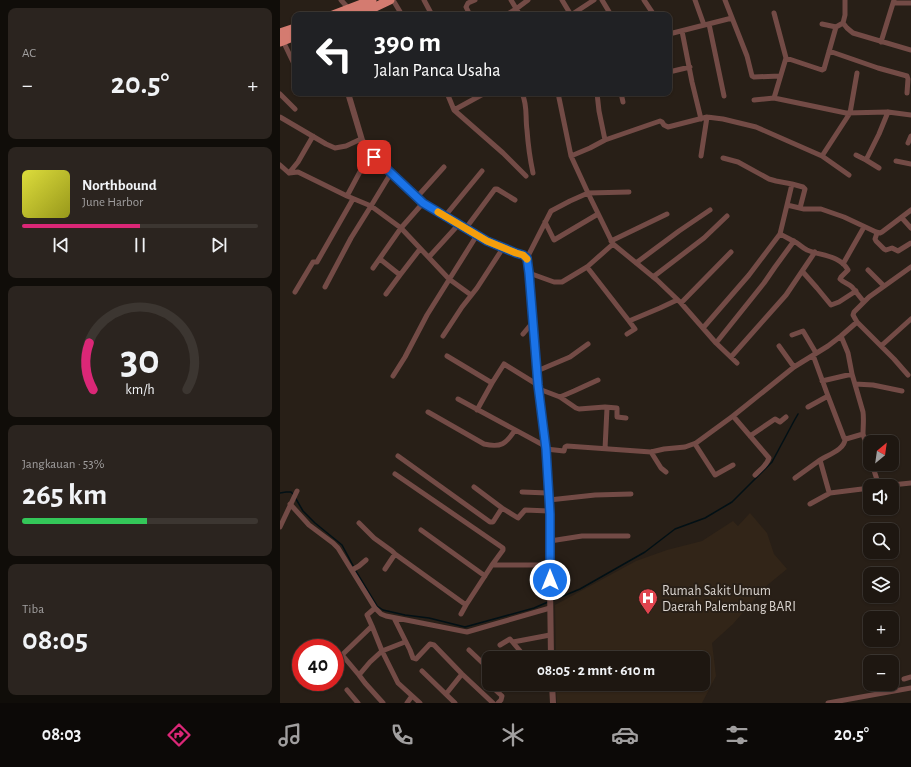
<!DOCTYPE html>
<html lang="id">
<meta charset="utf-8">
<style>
body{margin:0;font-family:"Alegreya Sans",sans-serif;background:#2b241f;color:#f1f3f6;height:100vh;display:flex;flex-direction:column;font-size:15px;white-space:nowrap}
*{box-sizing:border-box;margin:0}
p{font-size:13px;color:#a19f9f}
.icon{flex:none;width:22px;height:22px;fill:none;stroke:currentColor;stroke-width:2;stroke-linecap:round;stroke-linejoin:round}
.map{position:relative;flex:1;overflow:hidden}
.details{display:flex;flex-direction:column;gap:8px;padding:8px;background:#100d09;width:280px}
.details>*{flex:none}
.banner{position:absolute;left:12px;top:12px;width:380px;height:84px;border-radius:8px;box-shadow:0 1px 3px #0004,0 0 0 1px #3c3631;background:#202124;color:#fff;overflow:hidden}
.needle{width:26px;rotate:29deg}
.controls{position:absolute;left:583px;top:435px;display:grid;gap:8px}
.controls a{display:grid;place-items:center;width:36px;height:36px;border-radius:8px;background:#1e1711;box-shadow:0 1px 3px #0004,0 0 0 1px #3c3631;font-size:20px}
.speed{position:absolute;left:12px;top:639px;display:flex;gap:8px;font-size:20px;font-weight:700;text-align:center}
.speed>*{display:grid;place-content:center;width:52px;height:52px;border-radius:50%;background:#1e1711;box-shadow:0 1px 3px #0004,0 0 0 1px #3c3631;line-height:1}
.speed .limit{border:6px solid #d22;background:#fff;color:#111}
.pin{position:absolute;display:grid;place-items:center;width:34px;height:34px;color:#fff;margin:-17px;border-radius:8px;box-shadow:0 2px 6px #0006}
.me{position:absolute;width:44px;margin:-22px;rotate:0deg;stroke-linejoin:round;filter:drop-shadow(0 0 3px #0008)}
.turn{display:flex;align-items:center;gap:14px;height:84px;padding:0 16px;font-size:18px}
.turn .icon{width:52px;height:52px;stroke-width:2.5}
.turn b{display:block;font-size:28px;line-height:34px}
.big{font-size:30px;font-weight:600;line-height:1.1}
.details .widget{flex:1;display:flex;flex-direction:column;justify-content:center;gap:6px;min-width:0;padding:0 14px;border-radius:8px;background:#2b241f}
.details .dial{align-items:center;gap:0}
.dial svg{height:104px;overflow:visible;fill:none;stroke:#3c3631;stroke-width:7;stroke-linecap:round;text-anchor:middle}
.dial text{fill:#f1f3f6;stroke:none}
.song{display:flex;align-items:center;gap:12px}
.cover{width:48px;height:48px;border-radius:6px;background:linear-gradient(135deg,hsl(60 70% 55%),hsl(60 70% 35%))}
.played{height:4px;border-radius:2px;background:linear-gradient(90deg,#db2777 50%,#3c3631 50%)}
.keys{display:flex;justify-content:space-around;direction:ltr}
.heat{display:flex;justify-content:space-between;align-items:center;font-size:22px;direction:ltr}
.charge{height:6px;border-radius:3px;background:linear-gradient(90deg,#34c759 53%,#3c3631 0)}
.trip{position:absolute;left:202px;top:651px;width:228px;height:40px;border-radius:8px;background:#1e1711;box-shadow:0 1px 3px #0004,0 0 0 1px #3c3631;font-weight:600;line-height:40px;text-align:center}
.tab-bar{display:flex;height:64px;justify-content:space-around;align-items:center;background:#0c0907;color:#a19f9f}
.tab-bar .icon{width:28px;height:28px}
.tab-bar .current{color:#db2777}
.tab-bar b{font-size:18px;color:#f1f3f6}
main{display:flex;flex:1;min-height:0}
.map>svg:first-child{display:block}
</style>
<main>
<section class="details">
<div class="widget"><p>AC</p>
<div class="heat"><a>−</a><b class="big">20.5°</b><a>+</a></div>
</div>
<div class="widget">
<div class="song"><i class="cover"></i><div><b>Northbound</b><p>June Harbor</p></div></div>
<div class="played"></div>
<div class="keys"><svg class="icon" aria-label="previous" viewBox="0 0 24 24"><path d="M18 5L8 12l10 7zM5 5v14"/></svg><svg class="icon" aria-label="pause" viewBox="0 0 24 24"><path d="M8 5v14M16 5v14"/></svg><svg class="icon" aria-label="next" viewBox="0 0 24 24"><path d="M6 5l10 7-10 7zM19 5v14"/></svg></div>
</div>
<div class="widget dial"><svg viewBox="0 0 100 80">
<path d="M14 69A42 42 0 1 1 86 69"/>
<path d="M14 69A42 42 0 0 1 11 33" stroke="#db2777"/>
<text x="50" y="56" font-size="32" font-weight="700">30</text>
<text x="50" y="72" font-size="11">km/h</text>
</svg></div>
<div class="widget"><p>Jangkauan · 53%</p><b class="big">265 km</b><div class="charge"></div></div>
<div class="widget"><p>Tiba</p><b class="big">08:05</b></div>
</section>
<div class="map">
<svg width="631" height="703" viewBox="0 0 631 703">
<rect width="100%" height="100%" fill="#281f17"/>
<path fill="#322518" d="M 470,513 L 487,533 L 494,554 L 507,569 L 485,587 L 453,624 L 432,643 L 436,676 L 422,703 L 277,703 L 276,684 L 423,684 L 423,658 L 276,658 L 275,605 L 356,561 L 387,550 L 422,541 L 453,521 L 458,526 Z"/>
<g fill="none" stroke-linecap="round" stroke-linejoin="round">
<path stroke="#021015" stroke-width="1.5" d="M 0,493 L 6,492 L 11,492 L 14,495
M 16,499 L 23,511 L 35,523 L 62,545 L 77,573 L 97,606 L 103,610 L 125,615 L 149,618 L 185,627 L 254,608 L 268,602
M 271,601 L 300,589 L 365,552 L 395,529 L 425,518 L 452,502 L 492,462 L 514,421 L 518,414"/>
<path stroke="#734b46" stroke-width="5" d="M 61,0 L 69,9
M 113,0 L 122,15
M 144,0 L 152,15
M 231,0 L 240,15
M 282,0 L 291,15
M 322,0 L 331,15
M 364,0 L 374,15
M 415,0 L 424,25
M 445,0 L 467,56 L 472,76 L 474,77 L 500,76
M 614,3 L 631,3
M 494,13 L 506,58 L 494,98
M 190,15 L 186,7 L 188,3 L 195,0
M 226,15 L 236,9 L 248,0
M 291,15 L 314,0
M 563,23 L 567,28 L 573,33 L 631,50
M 429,24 L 444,96
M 542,24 L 556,27
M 402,31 L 412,82 L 421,119
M 389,34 L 452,18
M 3,41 L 15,66
M 601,42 L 614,0
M 549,51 L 598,68 L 627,76 L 628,79 L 627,93
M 506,58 L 542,70 L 544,69 L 556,27 L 563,23 L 565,15 L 565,0
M 389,72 L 410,67
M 167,93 L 174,110 L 223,153 L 246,176
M 242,93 C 248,107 245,116 247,130 C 248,144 250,159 253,173
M 278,93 L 291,156 L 308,193 L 333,244 L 377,280 L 401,303 L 436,343 L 457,363
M 317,93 L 319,111 L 325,140
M 341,93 L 343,102
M 0,94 L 15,109
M 474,100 L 494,98 L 566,113 L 608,112 L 631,115
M 174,110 L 205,93
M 0,117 L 46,144 L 55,148 L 66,146 L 81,139
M 628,143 L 631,136
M 576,155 L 586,160 L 599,134 L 608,112
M 291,156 L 310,148 L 325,140 L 380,121 L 382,122 L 384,125 L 388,127 L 427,117 L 443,119 L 476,127 L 542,156 L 570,113 L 577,73
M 421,156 L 427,117
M 542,156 L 569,175
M 443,158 L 458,162 L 489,179 L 496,181 L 512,184 L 507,205 L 524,209 L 541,209 L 564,217 L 596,232 L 600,233 L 602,232 L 631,210
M 586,160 L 599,168
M 616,161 L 631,164
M 0,165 L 9,173 L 18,172 L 67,196 L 91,206 L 111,173
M 9,173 L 18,162 L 33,136
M 512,184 L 523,187 L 525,189 L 520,208
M 67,196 L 90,153
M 137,197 L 164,167
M 165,216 L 202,171
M 622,218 L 631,228
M 265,222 L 274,240 L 318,214
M 186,228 L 215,189 L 217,189 L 235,200
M 597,233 L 595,239 L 596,241 L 604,249 L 606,250 L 612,248 L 618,251 L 631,243
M 500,234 C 506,237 511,240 517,243 C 520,245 523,248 527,250 C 541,256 560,255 568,270 L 561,277 L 560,279 C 565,284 568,283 572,287 L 584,302
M 331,241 L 387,214
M 149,257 L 179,224
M 247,258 L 271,211 L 290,201 L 308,193 L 349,192
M 100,259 L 120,275 L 106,294
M 356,263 L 399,231 L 430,210
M 563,264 L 584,227
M 307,267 L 349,321 L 380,308 L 397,300
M 93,268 L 121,228 L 143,203
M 588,270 L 604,286
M 522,271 L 537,288 L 551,305 L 559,302 L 576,291
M 249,273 L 274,282 L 282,282 L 307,267 L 333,244
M 120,275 L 140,249
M 373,277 L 424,238 L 447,216
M 45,287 L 71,238 L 91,206 L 121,228 L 169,279 L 191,295
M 15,292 L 33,262 L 37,262 L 73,199
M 401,303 L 451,252
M 423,328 L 469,275 L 500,234 L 507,205
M 243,334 L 253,322
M 347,334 L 355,329 L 349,321
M 512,335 L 523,331 L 536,353
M 163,336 L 182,307 L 197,288 L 223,248
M 436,343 L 484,283 L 495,267 L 514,241
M 499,346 L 514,367
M 601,346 L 631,319
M 533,355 L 548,396
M 167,356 L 212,383 L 224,364 L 258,385
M 451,357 L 506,295 L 535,252
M 257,371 L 290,357 L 308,344
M 628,375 L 614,359 L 577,322 L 573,315 L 574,312 L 589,297 L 631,267
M 113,376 L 125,357 L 147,315 L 197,235
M 542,381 L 572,374
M 575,384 L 593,385 L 622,391
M 259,389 L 280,397 L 296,408 L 299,409 L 325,407 L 337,408 L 337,417 L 346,418
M 280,397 L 294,391 L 318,380
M 178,399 L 265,446
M 528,407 L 548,396 L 564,438 L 566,439 L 583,434 C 583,427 584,419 583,412 L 572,374 L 568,353 L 561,336
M 197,410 L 212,383
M 148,412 L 204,444 C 221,448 226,444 235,430
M 453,416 L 489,458 C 487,465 480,470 475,475
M 583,434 L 590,457
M 470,436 L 495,419 L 500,422 L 506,417
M 415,444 L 435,475 L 453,465
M 266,449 L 284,451 L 285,447 L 287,446 L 371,452 L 384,449 L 405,447 L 416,443 L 453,416 L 514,367 L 548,346 L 561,336 L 577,322
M 325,449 L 327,408
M 371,452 L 381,468 L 386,472
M 118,456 L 210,522 L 213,522 L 222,508 L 238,518 L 245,510 L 269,511
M 540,460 C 548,455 566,449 565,438
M 592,464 L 599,486
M 115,474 L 223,548 L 223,550 L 212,565
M 515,478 L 540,460 L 549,492 L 550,493 L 590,488
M 602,486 L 631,483
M 194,487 L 222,508
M 242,492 L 268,493
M 269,500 L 315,495 L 351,494
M 10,504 L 29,525 L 53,543 L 58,548 L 95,608 L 101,614 L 106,616 L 187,632 L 270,608
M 530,504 L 550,493
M 79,523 L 94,538 L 112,551 L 115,554
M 0,527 L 17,491
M 141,530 L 205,576
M 270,541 L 302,536 L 348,536
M 105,569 L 115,554 L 186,605 L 212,565 L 270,565
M 72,570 L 79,566 L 86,560
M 181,614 L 186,605
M 114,618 L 130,650 L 133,658 L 136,659 L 150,644 L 154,645 L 182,674 L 213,703
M 92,626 L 102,651 L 125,642
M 233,642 L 270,635
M 220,645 L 230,639 L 246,658
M 189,650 L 209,669
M 142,671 L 175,703
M 79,675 L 63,656 L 63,654 L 92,626 L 87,615 L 95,608
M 624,679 L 631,677
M 211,684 L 211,686 L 222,696 L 221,700 L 218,703
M 67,690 L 78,703
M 166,694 L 182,674
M 103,703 L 85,683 L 79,675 L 90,662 L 102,651 L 118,683 L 140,703
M 127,703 L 132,696
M 548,703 L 631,688"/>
<path stroke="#734b46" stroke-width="6" d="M 68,93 L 82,140 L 90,153 L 101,164 L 143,203 L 207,241 L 236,253 L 243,255 L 247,258 L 249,273 L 258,385 L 266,449 L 269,514 L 271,658
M 272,684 L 273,703"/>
<path stroke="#d47b70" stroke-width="9" d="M 53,15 L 92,0
M 74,15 L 89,10 L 110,0
M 0,33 L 15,28
M 0,42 L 15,36"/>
</g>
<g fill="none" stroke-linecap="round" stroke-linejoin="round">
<g stroke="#114b97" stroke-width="10">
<path id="route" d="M 94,157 L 143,203 L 207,241 L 236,253 L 243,255 L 247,258 L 249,273 L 258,385 L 266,449 L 270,514 L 270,580"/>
</g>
<use href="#route" stroke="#1a73e8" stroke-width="7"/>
<path stroke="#f59e0b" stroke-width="7" d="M 158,212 L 207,241 L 236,253 L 243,255 L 247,259"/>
</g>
<defs>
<g id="hospital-pin" transform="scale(1)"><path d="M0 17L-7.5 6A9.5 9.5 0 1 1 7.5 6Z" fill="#e0444e" stroke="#281f17"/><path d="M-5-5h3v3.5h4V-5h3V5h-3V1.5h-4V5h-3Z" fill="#fff"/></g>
</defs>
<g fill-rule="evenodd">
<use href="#hospital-pin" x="368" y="598"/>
</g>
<g text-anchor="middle" stroke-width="4" stroke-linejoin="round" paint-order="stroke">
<g font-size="14" fill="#dad4cf" stroke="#281f17" text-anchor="start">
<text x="382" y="595">Rumah Sakit Umum<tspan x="382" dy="16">Daerah Palembang BARI</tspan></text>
</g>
</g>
</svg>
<div class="controls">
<a><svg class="needle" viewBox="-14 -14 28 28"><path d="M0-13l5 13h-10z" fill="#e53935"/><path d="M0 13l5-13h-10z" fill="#a19f9f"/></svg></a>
<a><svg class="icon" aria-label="sound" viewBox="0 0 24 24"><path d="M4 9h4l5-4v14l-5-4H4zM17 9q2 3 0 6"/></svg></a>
<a><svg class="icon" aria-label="search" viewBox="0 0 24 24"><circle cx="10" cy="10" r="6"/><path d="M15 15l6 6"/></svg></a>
<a><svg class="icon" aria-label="layers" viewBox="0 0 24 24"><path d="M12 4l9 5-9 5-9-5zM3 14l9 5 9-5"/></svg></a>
<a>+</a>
<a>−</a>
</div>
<div class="speed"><div class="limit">40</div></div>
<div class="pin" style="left:94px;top:157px;background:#d93025"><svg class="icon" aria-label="arrive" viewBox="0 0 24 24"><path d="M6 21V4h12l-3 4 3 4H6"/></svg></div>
<svg class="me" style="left:270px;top:580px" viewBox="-20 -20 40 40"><circle r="17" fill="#1a73e8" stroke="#fff" stroke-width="3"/><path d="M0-11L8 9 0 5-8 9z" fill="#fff"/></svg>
<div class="trip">08:05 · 2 mnt · 610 m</div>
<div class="banner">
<div class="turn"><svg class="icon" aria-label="left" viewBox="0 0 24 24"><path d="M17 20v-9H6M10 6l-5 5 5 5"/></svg><div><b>390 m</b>Jalan Panca Usaha</div></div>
</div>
</div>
</main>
<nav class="tab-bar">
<b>08:03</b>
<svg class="icon current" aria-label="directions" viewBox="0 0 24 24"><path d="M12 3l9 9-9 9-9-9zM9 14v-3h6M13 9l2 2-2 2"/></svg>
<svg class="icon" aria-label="music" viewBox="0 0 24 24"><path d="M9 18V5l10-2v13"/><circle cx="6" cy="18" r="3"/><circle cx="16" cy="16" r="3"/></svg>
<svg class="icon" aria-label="phone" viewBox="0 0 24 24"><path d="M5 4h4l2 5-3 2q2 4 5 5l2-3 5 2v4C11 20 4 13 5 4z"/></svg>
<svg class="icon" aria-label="climate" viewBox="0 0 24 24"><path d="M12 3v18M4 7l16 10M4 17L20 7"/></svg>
<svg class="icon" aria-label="car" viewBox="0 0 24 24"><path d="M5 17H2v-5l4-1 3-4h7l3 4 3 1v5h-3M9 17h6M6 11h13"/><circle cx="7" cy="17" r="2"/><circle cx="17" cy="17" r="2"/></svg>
<svg class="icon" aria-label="filters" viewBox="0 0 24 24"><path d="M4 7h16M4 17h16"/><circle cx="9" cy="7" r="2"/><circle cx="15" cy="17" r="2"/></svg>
<b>20.5°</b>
</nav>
